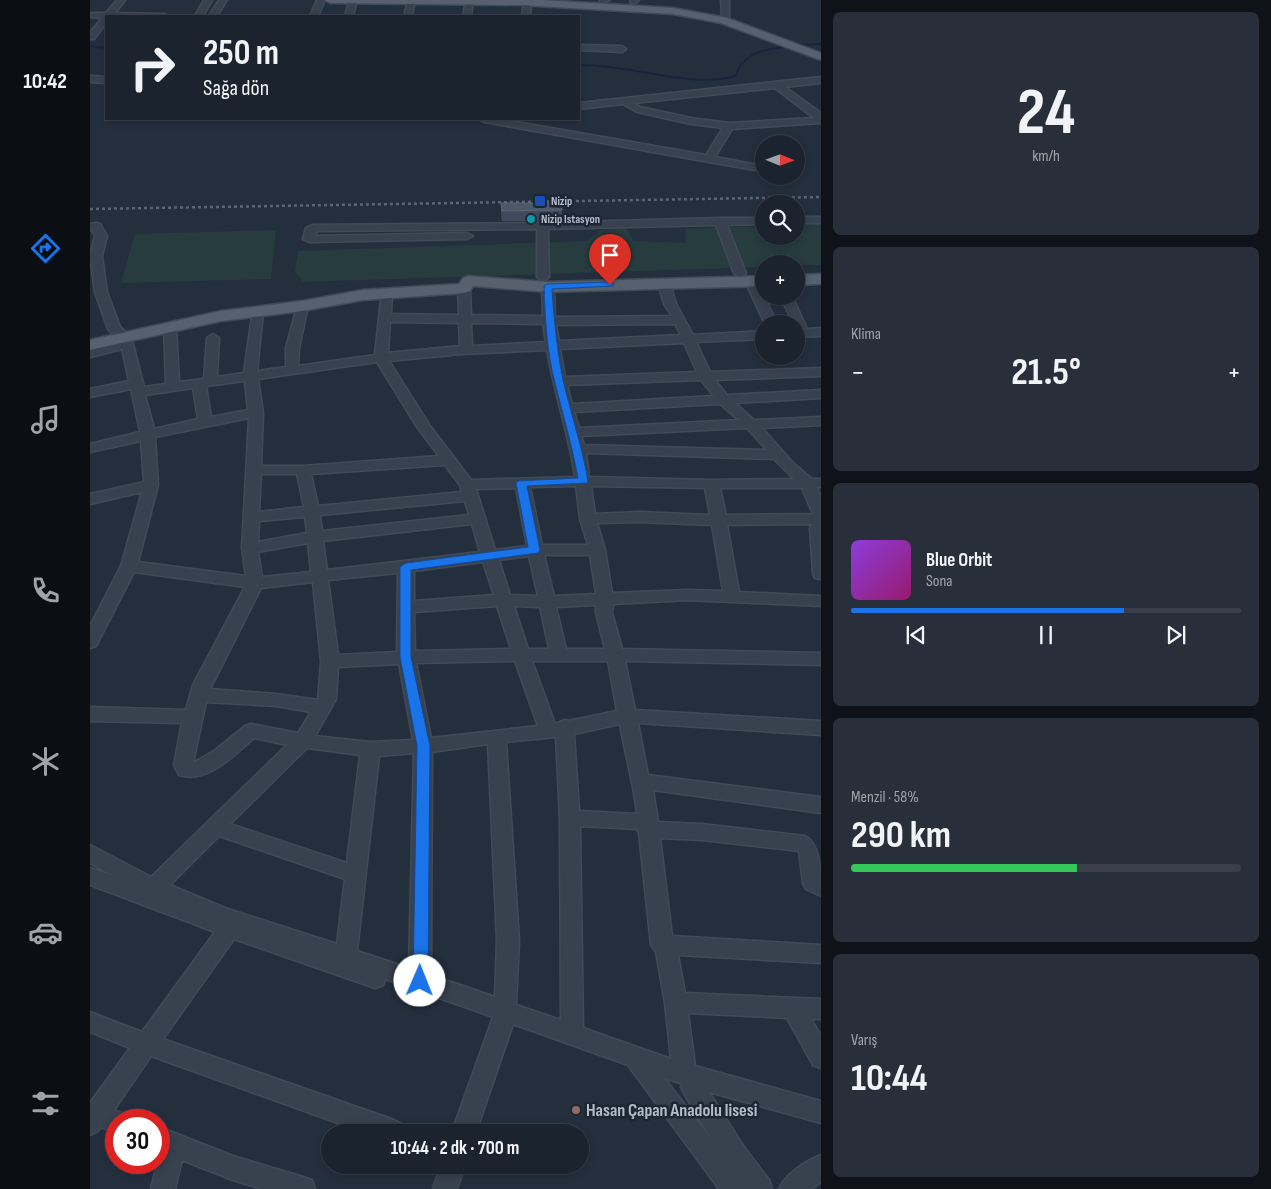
<!DOCTYPE html>
<html lang="tr">
<meta charset="utf-8">
<style>
body{margin:0;font-family:"Sofia Sans Condensed",sans-serif;background:#282f3a;color:#f1f3f6;height:100vh;display:flex;flex-direction:column;font-size:19px;white-space:nowrap}
*{box-sizing:border-box;margin:0}
p{font-size:16px;color:#a0a4aa}
.icon{flex:none;width:28px;height:28px;fill:none;stroke:currentColor;stroke-width:2;stroke-linecap:round;stroke-linejoin:round}
.map{position:relative;flex:1;overflow:hidden}
.sheet{display:flex;flex-direction:column;gap:12px;padding:12px;background:#0f1319;width:450px}
.sheet>*{flex:none}
.banner{position:absolute;left:15px;top:15px;width:475px;height:105px;border-radius:0px;box-shadow:0 2px 8px #0003,0 0 0 1px #39404a;background:#1b232e;color:#f1f3f6;overflow:hidden}
.needle{width:32px;rotate:91deg}
.tools{position:absolute;left:665px;top:135px;display:grid;gap:10px}
.tools a{display:grid;place-items:center;width:50px;height:50px;border-radius:50%;background:#1b232e;box-shadow:0 2px 8px #0003,0 0 0 1px #39404a;font-size:25px}
.speed{position:absolute;left:15px;top:1109px;display:flex;gap:10px;font-size:25px;font-weight:700;text-align:center}
.speed>*{display:grid;place-content:center;width:65px;height:65px;border-radius:50%;background:#1b232e;box-shadow:0 2px 8px #0003,0 0 0 1px #39404a;line-height:1}
.speed .limit{border:8px solid #d22;background:#fff;color:#111}
.pin{position:absolute;display:grid;place-items:center;width:42px;height:42px;color:#fff;margin:-51px -21px;border-radius:50% 50% 50% 0;rotate:-45deg;box-shadow:0 0 5px #0007}
.pin .icon{rotate:45deg}
.me{position:absolute;width:55px;margin:-28px;rotate:1deg;stroke-linejoin:round;filter:drop-shadow(0 0 4px #0008)}
.turn{display:flex;align-items:center;gap:18px;height:105px;padding:0 15px;font-size:22px}
.turn .icon{width:65px;height:65px;stroke-width:2.5}
.turn b{display:block;font-size:35px;line-height:42px}
.big{font-size:38px;font-weight:700;line-height:1.1}
.sheet .tile{flex:1;display:flex;flex-direction:column;justify-content:center;gap:8px;min-width:0;padding:0 18px;border-radius:8px;background:#282f3a}
.sheet .dial{align-items:center;gap:0}
.dial b{font-size:65px;line-height:1}
.song{display:flex;align-items:center;gap:15px}
.cover{width:60px;height:60px;border-radius:8px;background:linear-gradient(135deg,hsl(270 70% 55%),hsl(320 70% 35%))}
.played{height:5px;border-radius:2px;background:linear-gradient(90deg,#1a73e8 70%,#39404a 70%)}
.keys{display:flex;justify-content:space-around;direction:ltr}
.heat{display:flex;justify-content:space-between;align-items:center;font-size:28px;direction:ltr}
.charge{height:8px;border-radius:4px;background:linear-gradient(90deg,#34c759 58%,#39404a 0)}
.trip{position:absolute;left:231px;top:1124px;width:268px;height:50px;border-radius:25px;background:#1b232e;box-shadow:0 2px 8px #0003,0 0 0 1px #39404a;font-weight:700;line-height:50px;text-align:center}
main{display:flex;flex:1;min-height:0}
.tabs{display:flex;flex-direction:column;width:90px;justify-content:space-around;align-items:center;background:#0b0e12;color:#a0a4aa}
.tabs .icon{width:35px;height:35px}
.tabs .selected{color:#1a73e8}
.tabs b{font-size:22px;color:#f1f3f6}
.map>svg:first-child{display:block}
</style>
<main>
<nav class="tabs">
<b>10:42</b>
<svg class="icon selected" aria-label="directions" viewBox="0 0 24 24"><path d="M12 3l9 9-9 9-9-9zM9 14v-3h6M13 9l2 2-2 2"/></svg>
<svg class="icon" aria-label="music" viewBox="0 0 24 24"><path d="M9 18V5l10-2v13"/><circle cx="6" cy="18" r="3"/><circle cx="16" cy="16" r="3"/></svg>
<svg class="icon" aria-label="phone" viewBox="0 0 24 24"><path d="M5 4h4l2 5-3 2q2 4 5 5l2-3 5 2v4C11 20 4 13 5 4z"/></svg>
<svg class="icon" aria-label="climate" viewBox="0 0 24 24"><path d="M12 3v18M4 7l16 10M4 17L20 7"/></svg>
<svg class="icon" aria-label="car" viewBox="0 0 24 24"><path d="M5 17H2v-5l4-1 3-4h7l3 4 3 1v5h-3M9 17h6M6 11h13"/><circle cx="7" cy="17" r="2"/><circle cx="17" cy="17" r="2"/></svg>
<svg class="icon" aria-label="filters" viewBox="0 0 24 24"><path d="M4 7h16M4 17h16"/><circle cx="9" cy="7" r="2"/><circle cx="15" cy="17" r="2"/></svg>
</nav>
<div class="map">
<svg width="731" height="1189" viewBox="0 0 731 1189">
<rect width="100%" height="100%" fill="#242f3e"/>
<path fill="#263c3f" d="M 731,224 L 731,265 L 674,264 L 674,267 L 213,282 L 205,272 L 208,251 L 497,241 L 509,231 L 536,227 L 543,241 L 596,243 L 595,229 L 674,226 L 674,236 L 706,236 L 706,225 Z
M 186,230 L 181,279 L 31,283 L 45,234 Z"/>
<g fill="none" stroke-linecap="round" stroke-linejoin="round">
<path stroke="#17263c" stroke-width="2" d="M 706,45 L 731,44
M 0,46 L 16,48
M 489,65 C 538,64 602,89 646,76 C 652,52 677,49 699,46"/>
<g stroke="#414a57" stroke-width="3">
<path id="minor" d="M 27,0 L 35,0 L 25,13 L 75,14 L 79,16 L 16,16 L 16,23 L 4,39 L 0,39 L 0,33 L 12,18 L 0,17 L 0,13 L 16,13 Z
M 114,0 L 122,0 L 113,16 L 105,16 Z
M 129,0 L 137,0 L 127,16 L 119,16 Z
M 227,0 L 235,0 L 228,16 L 220,16 Z
M 259,0 L 267,0 L 263,16 L 255,16 Z
M 318,0 L 325,1 L 322,16 L 314,16 Z
M 376,0 L 383,2 L 381,16 L 373,16 Z
M 510,0 L 520,0 L 510,3 Z
M 541,0 L 549,0 L 544,4 L 540,2 Z
M 631,0 L 639,0 L 639,18 L 632,16 Z
M 434,1 L 441,3 L 440,16 L 432,16 Z
M 489,45 L 532,46 L 536,49 L 532,52 L 489,50 Z
M 0,76 L 16,77 L 16,83 L 0,82 Z
M 731,77 L 731,83 L 695,87 L 731,113 L 731,123 L 642,129 L 625,157 L 668,165 L 668,169 L 664,170 L 394,122 L 389,119 L 409,119 L 616,155 L 633,128 L 601,124 L 547,112 L 533,104 L 489,109 L 489,103 ZM 685,88 L 724,118 L 639,123 L 601,118 L 550,107 L 544,103 Z
M 706,217 L 731,217 L 731,223 L 706,223 Z
M 630,218 L 674,218 L 674,224 L 637,225 L 656,273 L 654,275 L 650,277 L 644,273 L 626,225 L 458,229 L 459,277 L 453,281 L 447,277 L 447,229 L 227,231 L 226,236 L 377,233 L 383,236 L 377,239 L 219,242 L 213,239 L 216,228 L 222,225 L 452,223 Z
M 6,223 L 10,224 L 17,236 L 12,256 L 17,292 L 30,327 L 38,334 L 43,344 L 54,387 L 76,384 L 74,327 L 76,324 L 80,323 L 86,327 L 89,382 L 114,379 L 117,338 L 123,334 L 129,338 L 127,377 L 154,373 L 163,309 L 171,309 L 173,312 L 167,371 L 196,367 L 196,348 L 208,303 L 216,303 L 218,306 L 209,348 L 208,366 L 285,355 L 292,290 L 300,290 L 302,293 L 301,314 L 369,315 L 368,288 L 374,284 L 380,288 L 381,315 L 453,316 L 452,287 L 458,283 L 464,287 L 465,317 L 582,316 L 574,304 L 568,283 L 574,279 L 580,283 L 586,304 L 603,335 L 674,331 L 674,339 L 606,342 L 620,372 L 731,368 L 731,376 L 625,380 L 637,395 L 731,390 L 731,398 L 645,403 L 664,420 L 731,417 L 731,425 L 672,428 L 704,464 L 722,479 L 731,479 L 731,487 L 727,487 L 731,497 L 731,579 L 725,578 L 723,574 L 720,528 L 722,524 L 637,525 L 649,592 L 731,596 L 731,606 L 597,600 L 523,604 L 522,613 L 532,649 L 731,653 L 731,665 L 535,661 L 545,710 L 731,721 L 731,735 L 548,723 L 558,775 L 731,797 L 731,813 L 563,790 L 568,822 L 612,824 L 715,836 C 731,844 731,876 731,896 L 716,889 L 713,883 L 709,851 L 612,840 L 570,838 L 582,936 L 731,945 L 731,963 L 588,955 L 595,993 L 731,999 L 731,1019 L 721,1019 L 731,1036 L 731,1068 L 723,1065 L 697,1018 L 598,1013 L 605,1066 L 731,1101 L 731,1123 L 619,1092 L 654,1147 L 679,1180 L 682,1189 L 629,1189 L 538,1065 L 423,1024 L 386,1132 L 362,1132 L 403,1017 L 295,979 L 293,985 L 285,988 L 144,939 L 73,1039 L 304,1120 L 312,1124 L 316,1132 L 273,1132 L 61,1056 L 24,1110 L 34,1114 L 37,1120 L 26,1120 L 26,1134 L 11,1127 L 8,1131 L 0,1135 L 0,1103 L 40,1048 L 0,1032 L 0,1012 L 52,1032 L 125,932 L 0,885 L 0,868 L 24,876 L 0,863 L 0,845 L 61,877 L 197,745 L 164,738 C 144,755 118,784 89,775 L 84,765 L 92,723 L 0,721 L 0,707 L 96,710 L 103,685 L 155,587 L 44,572 L 8,642 L 6,646 L 0,648 L 0,626 L 31,566 L 52,492 L 0,504 L 0,494 L 54,482 L 51,441 L 0,452 L 0,444 L 50,432 L 41,389 L 0,397 L 0,389 L 39,381 L 32,349 L 0,357 L 0,349 L 30,342 L 18,329 L 5,292 L 0,256 L 5,236 L 2,230 L 0,230 L 0,224 ZM 300,322 L 369,323 L 370,346 L 298,353 ZM 381,323 L 453,324 L 456,342 L 382,346 ZM 585,324 L 591,335 L 469,341 L 466,325 ZM 594,343 L 607,372 L 475,377 L 470,349 ZM 457,350 C 464,393 479,434 485,477 L 381,480 L 340,426 L 299,361 L 372,354 ZM 287,362 L 327,427 L 349,456 L 213,466 L 171,466 L 173,413 L 168,379 ZM 611,380 L 624,396 L 482,404 L 477,385 ZM 155,381 L 158,410 L 121,417 L 116,386 ZM 103,388 L 108,419 L 64,429 L 55,395 ZM 630,404 L 649,420 L 489,428 L 484,412 ZM 159,418 L 152,548 L 156,576 L 48,562 L 68,485 L 65,437 ZM 657,428 L 677,450 L 494,445 L 491,436 ZM 496,453 L 684,459 L 704,479 L 621,480 L 499,477 ZM 355,465 L 370,485 L 372,492 L 228,506 L 221,474 ZM 171,474 L 207,474 L 214,507 L 169,512 ZM 486,486 L 490,519 L 498,545 L 452,545 L 440,487 ZM 501,486 L 615,488 L 620,515 L 550,512 L 505,514 ZM 426,488 L 437,546 L 405,550 L 386,489 ZM 630,488 L 712,488 L 723,514 L 636,515 ZM 375,501 L 379,515 L 232,531 L 230,515 ZM 215,517 L 217,533 L 168,542 L 169,521 ZM 550,522 L 622,525 L 633,591 L 597,590 L 522,593 L 515,550 L 507,523 ZM 382,524 L 390,552 L 237,570 L 233,541 ZM 218,543 L 221,572 L 172,577 L 168,552 ZM 454,555 L 500,555 L 506,594 L 464,596 ZM 439,556 L 448,596 L 420,595 L 409,560 ZM 393,562 L 404,595 L 324,601 L 324,571 ZM 308,573 L 307,652 L 248,655 L 238,580 ZM 223,582 L 231,661 L 228,700 L 186,694 L 120,689 L 171,588 ZM 506,605 L 506,613 L 515,649 L 476,649 L 466,607 ZM 407,606 L 421,649 L 325,651 L 324,612 ZM 424,606 L 450,607 L 459,649 L 438,649 ZM 425,661 L 448,726 L 341,738 L 326,663 ZM 442,661 L 518,661 L 527,711 L 478,721 L 475,720 L 465,724 ZM 309,664 L 323,740 L 280,742 L 225,736 L 246,699 L 248,667 ZM 116,702 L 186,706 L 221,712 L 208,733 L 161,724 L 155,726 L 124,751 L 103,763 ZM 530,724 C 535,754 544,784 547,814 L 489,811 L 484,734 ZM 466,737 L 470,818 L 471,1020 L 426,1005 L 429,940 L 416,742 ZM 398,744 L 407,940 L 405,997 L 341,975 L 342,752 ZM 217,748 L 270,755 L 257,863 L 140,824 ZM 324,753 L 319,968 L 267,951 L 289,756 ZM 490,826 L 547,829 L 549,833 L 561,945 L 566,952 L 575,1003 L 581,1059 L 493,1028 ZM 129,836 L 255,879 L 247,944 L 135,908 L 80,885 ZM 574,1078 L 593,1084 L 591,1087 L 595,1095 L 622,1140 Z
M 661,277 L 667,281 L 687,324 L 675,324 L 655,281 Z
M 690,296 L 702,296 L 717,329 L 731,328 L 731,336 L 706,337 L 706,324 L 704,324 Z
M 69,1127 L 143,1156 L 213,1177 L 222,1180 L 225,1189 L 172,1189 L 143,1180 L 92,1160 L 85,1189 L 61,1189 L 70,1151 L 69,1151 Z
M 731,1155 L 731,1182 L 721,1189 L 689,1189 C 695,1174 716,1161 731,1155 Z
M 351,1165 L 375,1165 L 367,1189 L 343,1189 Z"/>
</g>
<g stroke="#414a57" stroke-width="3">
<path id="major" d="M 235,0 L 451,0 L 583,8 L 637,18 L 731,53 L 731,60 L 631,23 L 583,14 L 431,5 L 240,3 Z
M 731,274 L 731,284 L 706,285 L 706,275 Z
M 378,276 L 458,282 L 674,276 L 674,286 L 458,292 L 383,286 L 380,291 L 374,293 L 273,300 L 212,311 L 131,321 L 0,350 L 0,340 L 131,311 L 212,301 L 273,290 L 369,284 L 373,278 Z"/>
</g>
<use href="#minor" fill="#38414e" fill-rule="evenodd"/>
<use href="#major" fill="#56606e" fill-rule="evenodd"/>
<path stroke="#5a6575" stroke-width="2.5" stroke-dasharray="3 3" stroke-linecap="butt" d="M 0,209 L 731,197"/>
</g>
<path fill="#3f4b5c" d="M 411,203 L 472,210 L 471,221 L 412,221 L 411,214 Z"/>
<path fill="#4b5868" stroke="#5c6777" d="M 411,203 L 471,203 L 472,210 L 412,211 Z"/>
<path fill="#1a73e8" stroke="#114b97" d="M 520,282 L 523,283 L 523,286 L 462,289 C 464,320 467,350 473,380 C 481,414 492,446 498,481 L 497,483 L 437,486 L 450,550 L 448,553 L 321,570 L 321,657 L 340,746 L 338,981 L 335,985 L 330,987 L 325,985 L 323,981 L 327,746 L 310,657 L 310,567 L 316,563 L 438,547 L 426,483 L 428,481 L 488,478 C 482,445 473,415 465,383 C 457,352 455,319 454,286 L 458,284 Z"/>
<rect fill="#1a4fb4" stroke="#1d2633" stroke-width="2" x="444" y="195" width="12" height="12" rx="2.5"/>
<circle fill="#0f9aa8" stroke="#1d2633" stroke-width="2" cx="441" cy="219" r="5"/>
<circle fill="#8d6e63" stroke="#1d2633" stroke-width="2" cx="486" cy="1110" r="5"/>
<g text-anchor="middle" stroke-width="5" stroke-linejoin="round" paint-order="stroke">
<g font-size="12" font-weight="bold" fill="#b4bcc9" stroke="#1d2633" text-anchor="start">
<text x="461" y="205">Nizip</text>
<text x="451" y="223">Nizip Istasyon</text>
</g>
<g font-size="18" font-weight="bold" fill="#b4bcc9" stroke="#1d2633" text-anchor="start">
<text x="496" y="1116">Hasan Çapan Anadolu lisesi</text>
</g>
</g>
</svg>
<div class="tools">
<a><svg class="needle" viewBox="-14 -14 28 28"><path d="M0-13l5 13h-10z" fill="#e53935"/><path d="M0 13l5-13h-10z" fill="#a0a4aa"/></svg></a>
<a><svg class="icon" aria-label="search" viewBox="0 0 24 24"><circle cx="10" cy="10" r="6"/><path d="M15 15l6 6"/></svg></a>
<a>+</a>
<a>−</a>
</div>
<div class="speed"><div class="limit">30</div></div>
<div class="pin" style="left:520px;top:285px;background:#d93025"><svg class="icon" aria-label="arrive" viewBox="0 0 24 24"><path d="M6 21V4h12l-3 4 3 4H6"/></svg></div>
<svg class="me" style="left:330px;top:981px" viewBox="-20 -20 40 40"><circle r="19" fill="#fff"/><path d="M0-13L10 11 0 6-10 11z" fill="#1a73e8"/></svg>
<div class="trip">10:44 · 2 dk · 700 m</div>
<div class="banner">
<div class="turn"><svg class="icon" aria-label="right" viewBox="0 0 24 24"><path d="M7 20v-9h11M14 6l5 5-5 5"/></svg><div><b>250 m</b>Sağa dön</div></div>
</div>
</div>
<section class="sheet">
<div class="tile dial"><b>24</b><p>km/h</p></div>
<div class="tile"><p>Klima</p>
<div class="heat"><a>−</a><b class="big">21.5°</b><a>+</a></div>
</div>
<div class="tile">
<div class="song"><i class="cover"></i><div><b>Blue Orbit</b><p>Sona</p></div></div>
<div class="played"></div>
<div class="keys"><svg class="icon" aria-label="previous" viewBox="0 0 24 24"><path d="M18 5L8 12l10 7zM5 5v14"/></svg><svg class="icon" aria-label="pause" viewBox="0 0 24 24"><path d="M8 5v14M16 5v14"/></svg><svg class="icon" aria-label="next" viewBox="0 0 24 24"><path d="M6 5l10 7-10 7zM19 5v14"/></svg></div>
</div>
<div class="tile"><p>Menzil · 58%</p><b class="big">290 km</b><div class="charge"></div></div>
<div class="tile"><p>Varış</p><b class="big">10:44</b></div>
</section>
</main>
